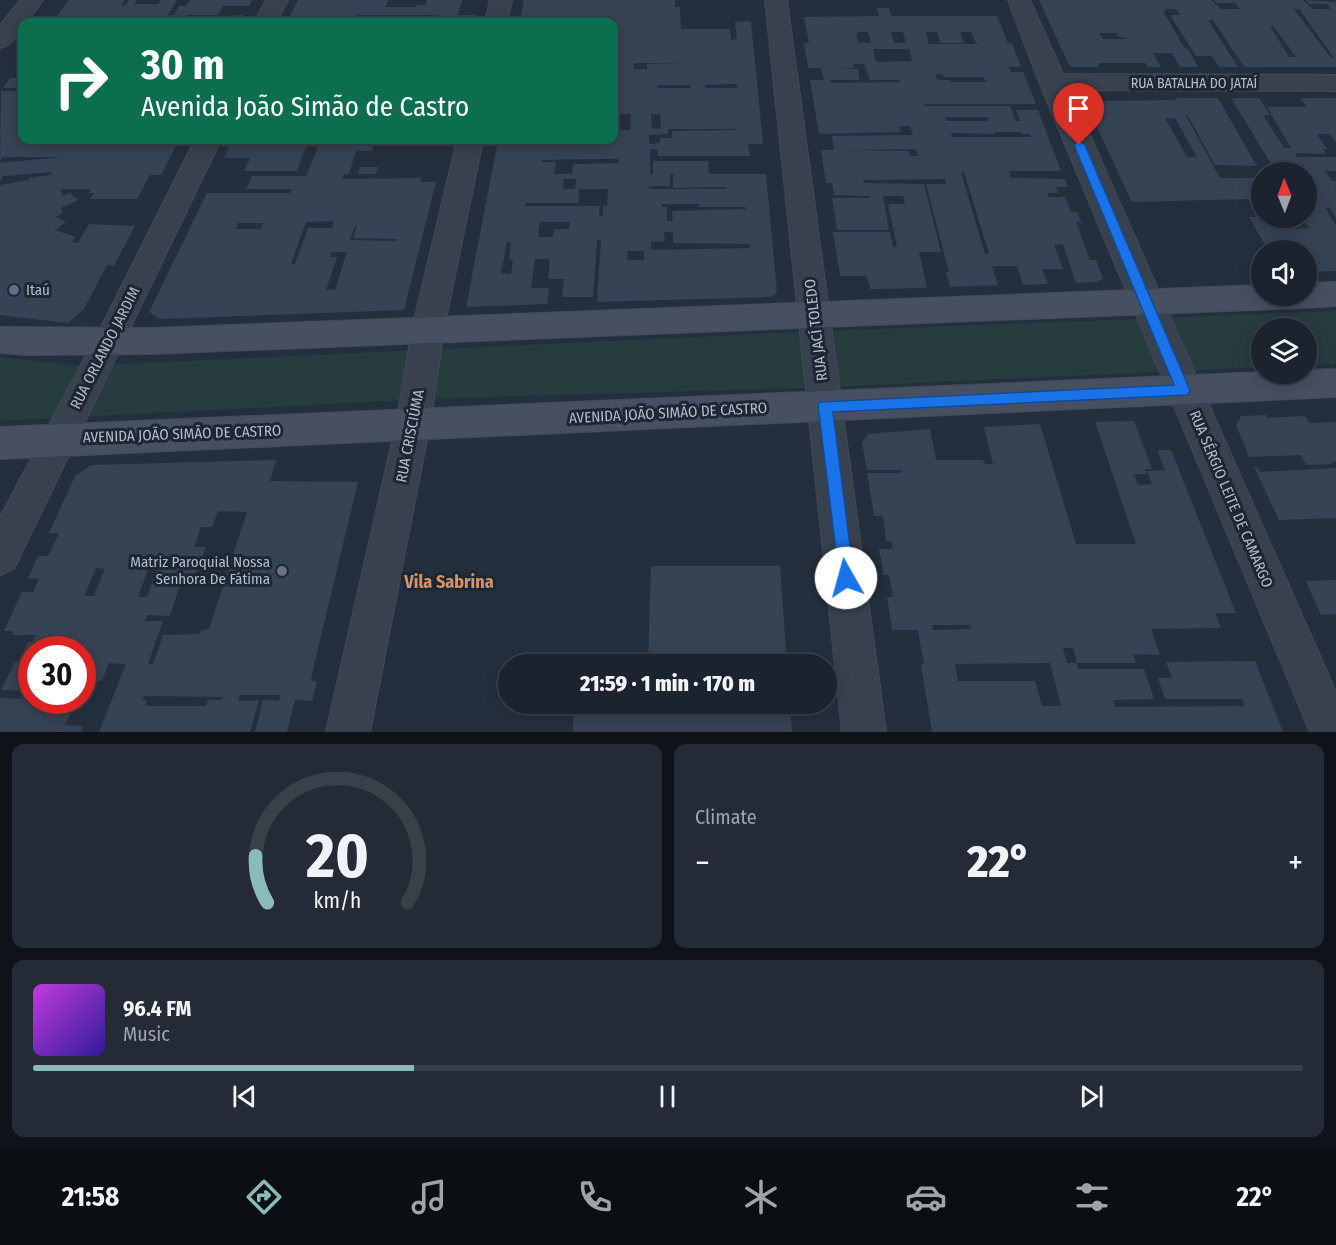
<!DOCTYPE html>
<meta charset="utf-8">
<style>
body{margin:0;font-family:"Fira Sans Condensed",sans-serif;background:#242b36;color:#f1f3f6;height:100vh;display:flex;flex-direction:column;font-size:22px;white-space:nowrap}
*{box-sizing:border-box;margin:0}
p{font-size:20px;color:#a0a4aa}
.icon{flex:none;width:33px;height:33px;fill:none;stroke:currentColor;stroke-width:2;stroke-linecap:round;stroke-linejoin:round}
.map{position:relative;height:732px;overflow:hidden}
.sheet{display:flex;flex-direction:column;gap:12px;padding:12px;background:#0f1319;flex:1}
.sheet>*{flex:none}
.top-card{position:absolute;left:18px;top:18px;width:600px;height:126px;border-radius:12px;box-shadow:0 3px 15px #0003,0 0 0 2px #39404a;background:#0b6e4f;color:#fff;overflow:hidden}
.needle{width:39px;rotate:359deg}
.tools{position:absolute;left:1251px;top:162px;display:grid;gap:12px}
.tools a{display:grid;place-items:center;width:66px;height:66px;border-radius:50%;background:#1b232e;box-shadow:0 3px 15px #0003,0 0 0 2px #39404a;font-size:30px}
.speed{position:absolute;left:18px;top:636px;display:flex;gap:12px;font-size:30px;font-weight:700;text-align:center}
.speed>*{display:grid;place-content:center;width:78px;height:78px;border-radius:50%;background:#1b232e;box-shadow:0 3px 15px #0003,0 0 0 2px #39404a;line-height:1}
.speed .limit{border:9px solid #d22;background:#fff;color:#111}
.pin{position:absolute;display:grid;place-items:center;width:51px;height:51px;color:#fff;margin:-62px -26px;border-radius:50% 50% 50% 0;rotate:-45deg;box-shadow:0 0 6px #0007}
.pin .icon{rotate:45deg}
.me{position:absolute;width:66px;margin:-33px;rotate:353deg;stroke-linejoin:round;filter:drop-shadow(0 0 4px #0008)}
.turn{display:flex;align-items:center;gap:21px;height:126px;padding:0 24px;font-size:27px}
.turn .icon{width:78px;height:78px;stroke-width:2.5}
.turn b{display:block;font-size:42px;line-height:51px}
.big{font-size:45px;font-weight:800;line-height:1.1}
.sheet .widget{flex:1;display:flex;flex-direction:column;justify-content:center;gap:9px;min-width:0;padding:0 21px;border-radius:12px;background:#242b36}
.sheet .dial{align-items:center;gap:0}
.dial svg{height:156px;overflow:visible;fill:none;stroke:#39404a;stroke-width:7;stroke-linecap:round;text-anchor:middle}
.dial text{fill:#f1f3f6;stroke:none}
.song{display:flex;align-items:center;gap:18px}
.cover{width:72px;height:72px;border-radius:9px;background:linear-gradient(135deg,hsl(290 70% 55%),hsl(250 70% 35%))}
.played{height:6px;border-radius:3px;background:linear-gradient(90deg,#8bbbb9 30%,#39404a 30%)}
.keys{display:flex;justify-content:space-around;direction:ltr}
.heat{display:flex;justify-content:space-between;align-items:center;font-size:33px;direction:ltr}
.sheet .tiles{flex:1;display:grid;gap:12px;grid-template-columns:1fr 1fr}
.widget:last-child{grid-column:span 2}
.trip{position:absolute;left:498px;top:654px;width:339px;height:60px;border-radius:30px;background:#1b232e;box-shadow:0 3px 15px #0003,0 0 0 2px #39404a;font-weight:800;line-height:60px;text-align:center}
.dock{display:flex;height:96px;justify-content:space-around;align-items:center;background:#0b0e12;color:#a0a4aa}
.dock .icon{width:42px;height:42px}
.dock .active{color:#8bbbb9}
.dock b{font-size:27px;color:#f1f3f6}
.map>svg:first-child{display:block}
</style>
<div class="map">
<svg width="1336" height="732" viewBox="0 0 1336 732">
<rect width="100%" height="100%" fill="#242f3e"/>
<path fill="#263c3f" d="M 1336,311 L 1336,364 L 1307,365 L 1306,328 L 1262,328 L 1261,367 L 832,387 L 428,399 L 0,421 L 0,357 L 81,366 L 822,331 Z"/>
<path fill="#364354" fill-rule="evenodd" d="M 69,0 L 124,0 L 121,6 L 125,6 L 129,0 L 137,0 L 134,4 L 158,4 L 161,0 L 177,0 L 168,15 L 174,15 L 179,6 L 186,6 L 190,0 L 252,0 L 249,6 L 223,6 L 218,15 L 187,15 L 186,17 L 244,15 L 240,22 L 52,22 Z
M 298,0 L 388,0 L 386,7 L 416,7 L 417,5 L 425,5 L 427,0 L 462,0 L 458,15 L 476,15 L 475,22 L 413,22 L 414,17 L 442,15 L 357,15 L 354,22 L 287,22 Z
M 524,0 L 675,0 L 675,7 L 680,7 L 681,29 L 730,29 L 731,40 L 737,39 L 735,22 L 751,21 L 763,144 L 748,144 L 750,156 L 658,156 L 657,149 L 650,149 L 650,174 L 653,174 L 653,161 L 708,161 L 709,174 L 766,174 L 777,292 L 775,294 L 770,297 L 597,302 L 601,240 L 597,240 L 593,297 L 562,297 L 564,279 L 548,279 L 550,259 L 535,259 L 531,288 L 549,288 L 547,304 L 466,307 L 498,140 L 563,140 L 562,143 L 587,143 L 587,140 L 614,140 L 614,130 L 630,130 L 631,114 L 614,114 L 614,95 L 618,95 L 618,88 L 614,88 L 614,22 L 607,22 L 607,16 L 521,16 ZM 634,63 L 682,63 L 647,64 L 647,69 L 634,69 ZM 737,84 L 737,88 L 705,88 L 705,85 ZM 657,85 L 690,85 L 691,88 L 657,88 ZM 651,114 L 660,114 L 661,129 L 652,128 ZM 668,129 L 737,129 L 737,130 L 672,131 L 672,138 L 660,138 L 660,143 L 649,144 L 649,135 L 668,134 ZM 594,159 L 619,159 L 619,163 L 573,164 L 572,174 L 554,174 L 556,162 L 542,162 L 542,160 ZM 670,174 L 673,174 L 673,188 L 726,187 L 727,189 L 649,189 L 649,186 L 670,186 ZM 564,179 L 576,179 L 575,189 L 563,189 ZM 579,189 L 608,189 L 607,206 L 603,206 L 603,216 L 599,216 L 600,206 L 525,206 L 526,203 L 578,203 ZM 662,204 L 698,204 L 699,207 L 745,207 L 746,209 L 672,211 L 673,221 L 667,221 L 667,207 L 662,207 ZM 540,222 L 570,222 L 569,229 L 554,229 L 553,237 L 538,237 ZM 664,232 L 673,232 L 673,243 L 750,244 L 750,248 L 651,250 L 651,242 L 665,241 ZM 507,242 L 511,242 L 509,260 L 513,260 L 511,274 L 501,273 ZM 628,251 L 644,251 L 644,260 L 627,260 Z
M 1039,0 L 1211,0 L 1221,9 L 1240,9 L 1235,3 L 1216,3 L 1214,0 L 1303,0 L 1313,9 L 1331,9 L 1327,4 L 1309,4 L 1306,0 L 1336,2 L 1336,67 L 1244,67 L 1213,20 L 1208,20 L 1238,67 L 1219,67 L 1212,56 L 1196,56 L 1170,15 L 1180,15 L 1176,9 L 1164,9 L 1165,11 L 1163,11 L 1185,49 L 1188,49 L 1198,67 L 1180,67 L 1172,53 L 1153,53 L 1161,67 L 1148,67 L 1145,63 L 1098,63 L 1099,67 L 1072,67 L 1069,65 ZM 1294,9 L 1299,9 L 1334,58 L 1331,58 ZM 1270,26 L 1274,27 L 1296,57 L 1289,57 ZM 1099,33 L 1117,33 L 1119,37 L 1131,39 L 1103,39 Z
M 877,8 L 889,8 L 891,16 L 997,16 L 1008,43 L 1012,43 L 1021,67 L 1009,67 L 1011,72 L 1023,72 L 1036,104 L 924,104 L 925,106 L 1010,106 L 1016,121 L 1020,121 L 1016,110 L 1038,110 L 1061,171 L 1009,171 L 1011,178 L 1065,179 L 1068,187 L 1056,187 L 1058,193 L 1047,193 L 1049,197 L 1065,197 L 1071,212 L 1077,212 L 1082,223 L 1076,222 L 1090,260 L 1096,260 L 1103,278 L 1098,282 L 1076,283 L 1063,244 L 1054,245 L 1063,269 L 1042,269 L 1048,284 L 1023,285 L 1017,266 L 992,266 L 998,285 L 950,287 L 946,272 L 949,272 L 926,184 L 946,184 L 945,179 L 863,180 L 864,183 L 924,184 L 941,252 L 919,252 L 927,288 L 870,289 L 867,276 L 840,276 L 833,232 L 890,232 L 893,247 L 897,247 L 888,204 L 905,204 L 903,196 L 883,196 L 889,230 L 837,230 L 832,198 L 870,198 L 870,196 L 834,195 L 832,183 L 826,183 L 821,150 L 834,150 L 832,136 L 913,135 L 910,126 L 899,126 L 900,132 L 819,134 L 810,80 L 824,80 L 821,68 L 808,68 L 804,43 L 809,43 L 804,17 L 879,16 ZM 861,32 L 868,32 L 871,43 L 858,43 L 856,33 ZM 891,32 L 903,32 L 906,43 L 894,43 ZM 926,32 L 937,32 L 940,43 L 964,43 L 960,32 L 971,32 L 976,43 L 980,44 L 922,44 L 929,43 ZM 873,49 L 909,49 L 912,61 L 876,62 ZM 853,64 L 864,64 L 870,80 L 899,80 L 900,82 L 831,83 L 830,80 L 860,80 L 858,69 L 835,69 L 854,68 ZM 935,74 L 942,74 L 944,77 L 982,77 L 988,82 L 951,82 L 951,80 L 937,80 ZM 945,117 L 988,117 L 990,121 L 946,121 ZM 994,132 L 1021,132 L 1022,134 L 1030,134 L 1031,137 L 952,137 L 951,133 L 995,134 ZM 916,149 L 918,156 L 910,156 L 909,151 L 844,150 ZM 961,172 L 964,172 L 989,254 L 985,254 Z
M 534,20 L 578,20 L 577,22 L 533,22 Z
M 10,78 L 22,78 L 22,88 L 3,88 Z
M 1,91 L 22,91 L 22,140 L 82,140 L 80,144 L 70,144 L 68,146 L 132,146 L 134,144 L 154,143 L 156,140 L 179,140 L 161,175 L 150,175 L 137,199 L 90,199 L 94,193 L 89,193 L 91,189 L 60,189 L 63,196 L 70,193 L 78,200 L 61,208 L 63,212 L 56,217 L 66,222 L 55,230 L 76,237 L 71,242 L 78,243 L 89,224 L 135,226 L 114,266 L 107,265 L 84,309 L 68,323 L 0,315 L 0,185 L 29,180 L 29,178 L 51,175 L 52,172 L 3,176 L 0,182 L 0,163 L 62,157 L 2,157 L 0,161 Z
M 1176,98 L 1218,98 L 1257,166 L 1215,165 L 1188,116 L 1186,116 L 1220,178 L 1262,178 L 1262,218 L 1290,218 L 1296,229 L 1309,228 L 1302,218 L 1306,218 L 1306,172 L 1276,172 L 1231,98 L 1259,98 L 1270,115 L 1263,115 L 1284,148 L 1291,148 L 1267,107 L 1307,107 L 1300,98 L 1336,98 L 1336,143 L 1330,134 L 1317,134 L 1327,149 L 1323,149 L 1326,154 L 1295,153 L 1297,157 L 1336,157 L 1336,171 L 1325,171 L 1332,181 L 1336,181 L 1336,218 L 1329,207 L 1325,208 L 1336,225 L 1336,271 L 1306,272 L 1306,250 L 1268,250 L 1249,217 L 1258,217 L 1248,199 L 1132,202 L 1086,104 L 1103,104 L 1101,101 L 1177,100 ZM 1165,118 L 1175,118 L 1197,157 L 1187,157 Z
M 232,140 L 446,140 L 445,143 L 374,144 L 372,151 L 356,151 L 349,174 L 344,174 L 342,179 L 421,178 L 421,182 L 436,182 L 404,310 L 159,319 L 149,312 L 207,193 L 290,193 L 292,189 L 246,189 L 252,176 L 306,176 L 319,144 L 307,144 L 297,171 L 244,171 L 250,158 L 224,158 ZM 334,221 L 332,228 L 308,228 L 295,264 L 291,264 L 306,222 ZM 238,223 L 263,223 L 261,229 L 236,229 ZM 355,225 L 357,225 L 353,238 L 397,239 L 397,241 L 350,240 ZM 332,252 L 347,252 L 335,290 L 326,290 L 337,257 L 330,257 Z
M 360,167 L 378,167 L 376,174 L 358,174 Z
M 1266,415 L 1267,418 L 1305,416 L 1309,423 L 1336,422 L 1336,462 L 1331,462 L 1332,464 L 1306,465 L 1301,455 L 1249,457 L 1236,425 L 1241,416 Z
M 1134,421 L 1152,469 L 1145,469 L 1147,474 L 1134,474 L 1138,485 L 1152,484 L 1147,471 L 1165,470 L 1157,450 L 1171,450 L 1236,613 L 1215,613 L 1221,628 L 1151,629 L 1160,655 L 1133,654 L 1136,663 L 1077,663 L 1078,669 L 1144,669 L 1154,699 L 1113,700 L 1115,707 L 1245,706 L 1242,699 L 1165,699 L 1158,678 L 1172,678 L 1166,662 L 1255,661 L 1283,732 L 932,732 L 921,665 L 924,664 L 918,630 L 892,630 L 887,597 L 893,597 L 889,575 L 884,575 L 879,549 L 893,549 L 891,541 L 886,541 L 883,516 L 874,516 L 867,473 L 902,473 L 901,470 L 867,470 L 862,443 L 868,434 L 930,429 L 936,460 L 983,460 L 984,464 L 993,464 L 984,427 L 1040,424 L 1076,544 L 1136,544 L 1095,422 ZM 932,625 L 970,625 L 971,629 L 933,630 ZM 1063,648 L 1073,648 L 1077,663 L 1067,663 ZM 1050,663 L 1061,706 L 1042,706 L 1035,681 L 958,681 L 955,664 Z
M 276,460 L 270,481 L 358,482 L 314,665 L 311,681 L 317,681 L 312,701 L 295,700 L 287,732 L 255,732 L 263,700 L 279,701 L 281,695 L 240,695 L 238,701 L 259,700 L 250,732 L 99,732 L 126,664 L 109,663 L 102,681 L 87,681 L 82,694 L 82,650 L 32,650 L 32,691 L 1,690 L 15,662 L 19,662 L 28,642 L 32,642 L 36,635 L 12,635 L 14,631 L 4,631 L 22,592 L 33,592 L 39,579 L 28,578 L 38,556 L 48,556 L 59,533 L 49,533 L 75,476 L 91,465 ZM 218,511 L 247,512 L 209,629 L 201,630 L 199,634 L 163,635 L 153,664 L 148,664 L 163,621 L 145,621 L 147,615 L 170,616 L 179,588 L 195,577 L 206,547 L 194,547 L 201,527 L 212,527 ZM 149,567 L 158,567 L 147,597 L 138,597 ZM 96,568 L 105,569 L 94,596 L 84,596 ZM 144,696 L 223,697 L 222,700 L 208,700 L 206,706 L 145,706 L 147,700 L 142,700 Z
M 1254,467 L 1257,467 L 1260,472 L 1336,468 L 1336,518 L 1279,520 Z
M 651,566 L 780,566 L 787,664 L 648,664 Z
M 1336,580 L 1336,614 L 1321,615 L 1306,581 Z
M 0,698 L 76,700 L 65,725 L 83,726 L 81,732 L 0,732 Z
M 574,704 L 790,704 L 792,732 L 573,732 Z"/>
<g fill="none" stroke-linecap="round" stroke-linejoin="round">
<g stroke="#414a57" stroke-width="2">
<path id="street" d="M 20,0 L 43,0 L 27,22 L 22,22 C 22,34 10,46 0,48 L 0,25 Z
M 266,0 L 288,0 L 277,22 L 254,22 Z
M 490,0 L 512,0 L 507,22 L 485,22 Z
M 765,0 L 787,0 L 886,732 L 842,732 Z
M 1008,0 L 1030,0 L 1063,74 L 1336,75 L 1336,91 L 1070,90 L 1336,692 L 1336,732 L 1310,732 L 1039,82 Z
M 195,140 L 221,140 L 14,569 L 0,575 L 0,517 L 98,333 Z
M 457,140 L 483,140 L 444,329 L 430,424 L 370,732 L 326,732 L 396,424 L 412,329 Z"/>
</g>
<g stroke="#414a57" stroke-width="2">
<path id="secondary" d="M 1336,282 L 1336,306 L 1302,308 L 152,354 L 28,355 L 0,353 L 0,327 L 152,328 L 1262,285 L 1262,296 L 1306,296 L 1306,283 Z
M 1336,369 L 1336,397 L 0,459 L 0,427 L 1262,372 L 1306,374 L 1306,370 Z"/>
</g>
<use href="#street" fill="#38414e" fill-rule="evenodd"/>
<use href="#secondary" fill="#465061" fill-rule="evenodd"/>
</g>
<path fill="#1a73e8" stroke="#114b97" stroke-width="1.5" d="M 1079,141 L 1085,145 L 1190,390 L 1188,395 L 833,412 L 854,578 L 851,583 L 846,586 L 840,583 L 818,406 L 820,402 L 1174,385 L 1074,145 Z"/>
<circle fill="#5c6f8a" stroke="#1d2633" stroke-width="2" cx="14" cy="290" r="6"/>
<circle fill="#6b7280" stroke="#1d2633" stroke-width="2" cx="282" cy="571" r="6"/>
<g text-anchor="middle" stroke-width="6" stroke-linejoin="round" paint-order="stroke">
<g font-size="14" fill="#b4bcc9" stroke="#1d2633">
<text x="1194" y="88">RUA BATALHA DO JATAÍ</text>
</g>
<g font-size="15" fill="#b4bcc9" stroke="#1d2633" text-anchor="start">
<text x="26" y="295">Itaú</text>
<text x="270" y="567" text-anchor="end">Matriz Paroquial Nossa<tspan x="270" dy="17">Senhora De Fátima</tspan></text>
</g>
<g font-size="15" fill="#b4bcc9" stroke="#1d2633">
<text transform="translate(816 330) rotate(-97)" y="5">RUA JACÍ TOLEDO</text>
<text transform="translate(105 348) rotate(-63)" y="5">RUA ORLANDO JARDIM</text>
<text transform="translate(668 413) rotate(-3)" y="5">AVENIDA JOÃO SIMÃO DE CASTRO</text>
<text transform="translate(182 434) rotate(-2)" y="5">AVENIDA JOÃO SIMÃO DE CASTRO</text>
<text transform="translate(410 436) rotate(-79)" y="5">RUA CRISCIÚMA</text>
<text transform="translate(1231 499) rotate(67)" y="5">RUA SÉRGIO LEITE DE CAMARGO</text>
</g>
<g font-size="18" font-weight="bold" fill="#d59563" stroke="#1d2633">
<text x="449" y="588">Vila Sabrina</text>
</g>
</g>
</svg>
<div class="tools">
<a><svg class="needle" viewBox="-14 -14 28 28"><path d="M0-13l5 13h-10z" fill="#e53935"/><path d="M0 13l5-13h-10z" fill="#a0a4aa"/></svg></a>
<a><svg class="icon" aria-label="sound" viewBox="0 0 24 24"><path d="M4 9h4l5-4v14l-5-4H4zM17 9q2 3 0 6"/></svg></a>
<a><svg class="icon" aria-label="layers" viewBox="0 0 24 24"><path d="M12 4l9 5-9 5-9-5zM3 14l9 5 9-5"/></svg></a>
</div>
<div class="speed"><div class="limit">30</div></div>
<div class="pin" style="left:1079px;top:145px;background:#d93025"><svg class="icon" aria-label="arrive" viewBox="0 0 24 24"><path d="M6 21V4h12l-3 4 3 4H6"/></svg></div>
<svg class="me" style="left:846px;top:578px" viewBox="-20 -20 40 40"><circle r="19" fill="#fff"/><path d="M0-13L10 11 0 6-10 11z" fill="#1a73e8"/></svg>
<div class="trip">21:59 · 1 min · 170 m</div>
<div class="top-card">
<div class="turn"><svg class="icon" aria-label="right" viewBox="0 0 24 24"><path d="M7 20v-9h11M14 6l5 5-5 5"/></svg><div><b>30 m</b>Avenida João Simão de Castro</div></div>
</div>
</div>
<section class="sheet">
<div class="tiles">
<div class="widget dial"><svg viewBox="0 0 100 80">
<path d="M14 69A42 42 0 1 1 86 69"/>
<path d="M14 69A42 42 0 0 1 8 45" stroke="#8bbbb9"/>
<text x="50" y="56" font-size="32" font-weight="700">20</text>
<text x="50" y="72" font-size="11">km/h</text>
</svg></div>
<div class="widget"><p>Climate</p>
<div class="heat"><a>−</a><b class="big">22°</b><a>+</a></div>
</div>
<div class="widget">
<div class="song"><i class="cover"></i><div><b>96.4 FM</b><p>Music</p></div></div>
<div class="played"></div>
<div class="keys"><svg class="icon" aria-label="previous" viewBox="0 0 24 24"><path d="M18 5L8 12l10 7zM5 5v14"/></svg><svg class="icon" aria-label="pause" viewBox="0 0 24 24"><path d="M8 5v14M16 5v14"/></svg><svg class="icon" aria-label="next" viewBox="0 0 24 24"><path d="M6 5l10 7-10 7zM19 5v14"/></svg></div>
</div>
</div>
</section>
<nav class="dock">
<b>21:58</b>
<svg class="icon active" aria-label="directions" viewBox="0 0 24 24"><path d="M12 3l9 9-9 9-9-9zM9 14v-3h6M13 9l2 2-2 2"/></svg>
<svg class="icon" aria-label="music" viewBox="0 0 24 24"><path d="M9 18V5l10-2v13"/><circle cx="6" cy="18" r="3"/><circle cx="16" cy="16" r="3"/></svg>
<svg class="icon" aria-label="phone" viewBox="0 0 24 24"><path d="M5 4h4l2 5-3 2q2 4 5 5l2-3 5 2v4C11 20 4 13 5 4z"/></svg>
<svg class="icon" aria-label="climate" viewBox="0 0 24 24"><path d="M12 3v18M4 7l16 10M4 17L20 7"/></svg>
<svg class="icon" aria-label="car" viewBox="0 0 24 24"><path d="M5 17H2v-5l4-1 3-4h7l3 4 3 1v5h-3M9 17h6M6 11h13"/><circle cx="7" cy="17" r="2"/><circle cx="17" cy="17" r="2"/></svg>
<svg class="icon" aria-label="filters" viewBox="0 0 24 24"><path d="M4 7h16M4 17h16"/><circle cx="9" cy="7" r="2"/><circle cx="15" cy="17" r="2"/></svg>
<b>22°</b>
</nav>
